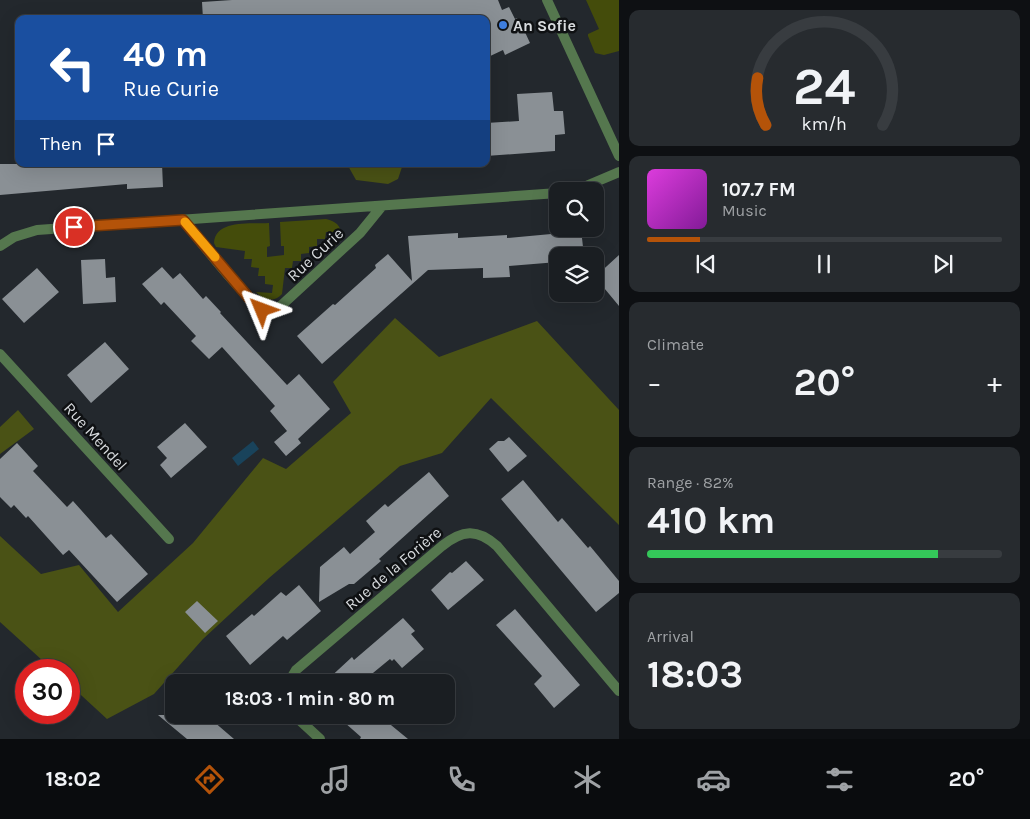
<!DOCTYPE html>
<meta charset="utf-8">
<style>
body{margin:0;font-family:Karla,sans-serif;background:#272b2f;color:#f1f3f6;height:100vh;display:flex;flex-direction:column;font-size:19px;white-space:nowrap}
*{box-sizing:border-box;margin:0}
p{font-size:16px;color:#9fa2a5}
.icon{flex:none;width:28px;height:28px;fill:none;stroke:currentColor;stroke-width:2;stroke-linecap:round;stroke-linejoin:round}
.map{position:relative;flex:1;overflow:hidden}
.side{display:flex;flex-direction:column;gap:10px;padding:10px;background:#0e1013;width:411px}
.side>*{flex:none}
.top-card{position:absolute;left:15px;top:15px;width:475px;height:152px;border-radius:10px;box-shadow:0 5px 20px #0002,0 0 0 1px #383c40;background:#1a4fa0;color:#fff;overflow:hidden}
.fabs{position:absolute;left:549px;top:182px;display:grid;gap:10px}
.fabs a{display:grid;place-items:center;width:55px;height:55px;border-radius:10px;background:#1a1e22;box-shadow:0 5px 20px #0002,0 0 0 1px #383c40;font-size:25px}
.speed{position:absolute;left:15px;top:659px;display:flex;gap:10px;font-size:25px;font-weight:700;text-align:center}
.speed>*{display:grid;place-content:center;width:65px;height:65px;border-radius:50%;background:#1a1e22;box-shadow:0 5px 20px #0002,0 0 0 1px #383c40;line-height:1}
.speed .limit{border:8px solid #d22;background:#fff;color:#111}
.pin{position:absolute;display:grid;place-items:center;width:42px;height:42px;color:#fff;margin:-21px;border:2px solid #fff;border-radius:50%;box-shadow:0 1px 5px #0007}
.me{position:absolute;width:55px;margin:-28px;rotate:314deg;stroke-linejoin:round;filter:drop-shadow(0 0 4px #0008)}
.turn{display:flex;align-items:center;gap:18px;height:105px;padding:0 25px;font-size:22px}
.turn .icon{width:65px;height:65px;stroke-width:2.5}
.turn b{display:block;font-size:35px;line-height:42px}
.then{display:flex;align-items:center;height:48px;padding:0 25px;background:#0003;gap:10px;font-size:19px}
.big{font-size:38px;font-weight:700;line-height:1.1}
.side .widget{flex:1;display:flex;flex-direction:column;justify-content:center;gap:8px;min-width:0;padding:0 18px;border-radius:10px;background:#272b2f}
.side .dial{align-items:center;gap:0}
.dial svg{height:130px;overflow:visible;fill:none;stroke:#383c40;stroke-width:7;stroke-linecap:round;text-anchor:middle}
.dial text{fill:#f1f3f6;stroke:none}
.song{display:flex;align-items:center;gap:15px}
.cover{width:60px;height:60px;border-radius:8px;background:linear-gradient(135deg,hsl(300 70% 55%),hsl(290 70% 35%))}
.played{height:5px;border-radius:2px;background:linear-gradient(90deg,#b45309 15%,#383c40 15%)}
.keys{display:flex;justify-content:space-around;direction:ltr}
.heat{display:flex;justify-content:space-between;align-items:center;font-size:28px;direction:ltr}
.charge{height:8px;border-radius:4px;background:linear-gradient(90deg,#34c759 82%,#383c40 0)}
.trip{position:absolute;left:165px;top:674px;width:290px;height:50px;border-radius:10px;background:#1a1e22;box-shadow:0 5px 20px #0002,0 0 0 1px #383c40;font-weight:700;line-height:50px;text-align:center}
.dock{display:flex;height:80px;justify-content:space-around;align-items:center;background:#0a0c0e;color:#9fa2a5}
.dock .icon{width:35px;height:35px}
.dock .current{color:#b45309}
.dock b{font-size:22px;color:#f1f3f6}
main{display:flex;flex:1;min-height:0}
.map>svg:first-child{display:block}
</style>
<main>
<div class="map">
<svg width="619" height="739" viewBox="0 0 619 739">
<rect width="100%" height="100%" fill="#23282d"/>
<path fill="#444c0b" d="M 586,0 L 619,0 L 619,51 L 604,55 L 595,53 L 588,36 L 588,34 L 599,29 Z
M 326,219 C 345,223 344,238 332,249 L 333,232 L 326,232 L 325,239 L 317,239 L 317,246 L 309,247 L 309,253 L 301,254 L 301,261 L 293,261 L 292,268 L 285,268 L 282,294 C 274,303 264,300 256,292 L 272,293 L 273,285 L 265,284 L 265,276 L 258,276 L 259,268 L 251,267 L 252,259 L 244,259 L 245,251 L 216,247 L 214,243 C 215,219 252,224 269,223 L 270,246 L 267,247 L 267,257 L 284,255 L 284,246 L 281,246 L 280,222 Z"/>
<path fill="#4a5215" d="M 347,164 L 403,164 L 398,179 L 388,184 L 356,180 Z
M 395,318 L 439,357 L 537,321 L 619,410 L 619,525 L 491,398 L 442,453 L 400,466 L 269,578 L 203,639 L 154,694 L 107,719 L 69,684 L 69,670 L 53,670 L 0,622 L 0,536 L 41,574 L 79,565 L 118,612 L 193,543 L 263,458 L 286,469 L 351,413 L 333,382 Z
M 18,410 L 34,429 L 0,454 L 0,427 Z"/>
<path fill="#19435b" d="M 253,441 L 259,449 L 238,466 L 232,458 Z"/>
<path fill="#8a9095" d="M 232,0 L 498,0 L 502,10 L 509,7 L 515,19 L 517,18 L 523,30 L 524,30 L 530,43 L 505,55 L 503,50 L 486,58 L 486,19 L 470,19 L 469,15 L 407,19 L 203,19 L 202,2 Z
M 552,92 L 554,111 L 563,111 L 565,134 L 555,135 L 555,151 L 486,156 L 486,123 L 519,121 L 517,94 Z
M 0,164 L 162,164 L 163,187 L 127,189 L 127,184 L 0,195 Z
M 562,229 L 581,229 L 584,256 L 558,256 L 558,262 L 509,266 L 510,277 L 483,278 L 483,268 L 428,270 L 322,364 L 297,336 L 333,304 L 335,305 L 376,268 L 375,265 L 388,254 L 412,281 L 408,236 L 458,233 L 458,238 L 507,235 L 507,238 L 562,233 Z
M 619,255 L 619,306 L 595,277 Z
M 105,259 L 106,278 L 115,277 L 116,302 L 83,304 L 81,260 Z
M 162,267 L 173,279 L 180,273 L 203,299 L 206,296 L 221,312 L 220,313 L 287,385 L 299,374 L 330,409 L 298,439 L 301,443 L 286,456 L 274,442 L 287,431 L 270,411 L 275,406 L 222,347 L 209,359 L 191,341 L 196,336 L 164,302 L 161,305 L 142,284 Z
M 37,268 L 59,292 L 24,323 L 2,299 Z
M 105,342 L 129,369 L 91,403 L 67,375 Z
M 185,423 L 207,447 L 171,478 L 160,465 L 167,458 L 157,447 Z
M 509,437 L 527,456 L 508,472 L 489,449 L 498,441 L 504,441 Z
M 17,443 L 38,466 L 33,471 L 67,507 L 73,501 L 106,538 L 111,534 L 148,574 L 117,602 L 69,550 L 63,555 L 28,516 L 26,518 L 14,505 L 11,508 L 0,497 L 0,459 Z
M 429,472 L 449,496 L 379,559 L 381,561 L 354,584 L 349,584 L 319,602 L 320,567 L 344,547 L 350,554 L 375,532 L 366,521 L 385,504 L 388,507 Z
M 523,480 L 558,522 L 562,518 L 588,548 L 590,546 L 619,581 L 619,593 L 596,612 L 501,499 Z
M 466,561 L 484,580 L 448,610 L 431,590 L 450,572 L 452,573 Z
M 299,585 L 321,611 L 287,640 L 283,636 L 250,665 L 226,636 L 252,614 L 254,616 L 281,592 L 286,596 Z
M 197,601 L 218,621 L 205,633 L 185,612 Z
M 515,609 L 580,685 L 554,708 L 534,684 L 542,676 L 496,625 Z
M 403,618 L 415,631 L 411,634 L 424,649 L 402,668 L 394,659 L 392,661 L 390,659 L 362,682 L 325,682 L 352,657 L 354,660 Z
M 158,715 L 206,715 L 234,739 L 187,739 Z
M 336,715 L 373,715 L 377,720 L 380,716 L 408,739 L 360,739 L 361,737 Z"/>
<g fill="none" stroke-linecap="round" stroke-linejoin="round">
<path stroke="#55774e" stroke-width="10" d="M 547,0 L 619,156
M 565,191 L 586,186 L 619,172
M 183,220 C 204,245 245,302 272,314 L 360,233 L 382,206
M 0,246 L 14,237 L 37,230 L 558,193
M 0,354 L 169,539
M 289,682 L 296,670 L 442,546 C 462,530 477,528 497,546 L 619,691
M 294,715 L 320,739"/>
</g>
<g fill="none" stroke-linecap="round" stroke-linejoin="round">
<g stroke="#753606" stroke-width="12">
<path id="route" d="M 74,227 L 183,220 L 249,298 L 262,310"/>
</g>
<use href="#route" stroke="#b45309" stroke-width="9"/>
<path stroke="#f59e0b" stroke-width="9" d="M 185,222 L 215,257"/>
</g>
<circle fill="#3f7fe0" stroke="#0f1113" stroke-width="2" cx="503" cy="25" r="5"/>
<g text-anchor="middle" stroke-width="5" stroke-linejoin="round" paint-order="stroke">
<g font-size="16" font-weight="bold" fill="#d8dbde" stroke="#0f1113" text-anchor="start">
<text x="513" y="31">An Sofie</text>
</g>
<g font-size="16" fill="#d8dbde" stroke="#0f1113">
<text transform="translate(315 254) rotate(-43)" y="6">Rue Curie</text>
<text transform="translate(96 436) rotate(48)" y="6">Rue Mendel</text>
<text transform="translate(393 568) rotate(-40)" y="6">Rue de la Forière</text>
</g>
</g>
</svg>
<div class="fabs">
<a><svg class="icon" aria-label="search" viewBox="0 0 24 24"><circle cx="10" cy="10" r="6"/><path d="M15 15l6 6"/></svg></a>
<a><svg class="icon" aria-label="layers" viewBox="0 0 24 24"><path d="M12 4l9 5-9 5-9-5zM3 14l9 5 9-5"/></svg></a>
</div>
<div class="speed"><div class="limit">30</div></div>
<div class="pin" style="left:74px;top:227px;background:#d93025"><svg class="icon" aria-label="arrive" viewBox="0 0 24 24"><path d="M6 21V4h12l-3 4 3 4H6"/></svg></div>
<svg class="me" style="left:262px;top:310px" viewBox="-20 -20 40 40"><path d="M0-17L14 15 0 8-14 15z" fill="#b45309" stroke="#fff" stroke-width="4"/></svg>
<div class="trip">18:03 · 1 min · 80 m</div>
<div class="top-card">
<div class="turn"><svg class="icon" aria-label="left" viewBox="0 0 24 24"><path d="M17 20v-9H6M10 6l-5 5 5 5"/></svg><div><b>40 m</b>Rue Curie</div></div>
<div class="then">Then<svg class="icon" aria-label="arrive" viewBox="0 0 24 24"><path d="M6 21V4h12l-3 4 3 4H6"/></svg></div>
</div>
</div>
<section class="side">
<div class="widget dial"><svg viewBox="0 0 100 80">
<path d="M14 69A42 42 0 1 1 86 69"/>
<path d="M14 69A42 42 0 0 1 9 40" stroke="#b45309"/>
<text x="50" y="56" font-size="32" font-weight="700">24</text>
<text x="50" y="72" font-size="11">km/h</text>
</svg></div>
<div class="widget">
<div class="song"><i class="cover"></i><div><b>107.7 FM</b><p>Music</p></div></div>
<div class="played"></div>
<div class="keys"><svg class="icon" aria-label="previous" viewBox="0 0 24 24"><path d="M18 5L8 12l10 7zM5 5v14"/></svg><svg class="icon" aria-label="pause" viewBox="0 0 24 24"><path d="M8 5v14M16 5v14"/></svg><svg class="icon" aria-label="next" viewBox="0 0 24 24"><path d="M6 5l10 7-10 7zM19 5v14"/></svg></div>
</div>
<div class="widget"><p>Climate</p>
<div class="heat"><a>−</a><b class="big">20°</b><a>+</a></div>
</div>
<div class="widget"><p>Range · 82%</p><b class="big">410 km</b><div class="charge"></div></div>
<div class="widget"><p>Arrival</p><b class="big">18:03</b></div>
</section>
</main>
<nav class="dock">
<b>18:02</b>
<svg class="icon current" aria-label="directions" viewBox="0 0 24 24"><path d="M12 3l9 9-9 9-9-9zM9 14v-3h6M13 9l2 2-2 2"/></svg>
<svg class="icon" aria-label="music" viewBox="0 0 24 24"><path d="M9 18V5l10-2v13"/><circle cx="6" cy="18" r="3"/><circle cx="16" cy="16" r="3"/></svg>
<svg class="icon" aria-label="phone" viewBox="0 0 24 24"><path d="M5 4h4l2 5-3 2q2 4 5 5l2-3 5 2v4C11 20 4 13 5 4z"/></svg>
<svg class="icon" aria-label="climate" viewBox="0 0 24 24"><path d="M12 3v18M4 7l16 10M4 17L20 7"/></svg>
<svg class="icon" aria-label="car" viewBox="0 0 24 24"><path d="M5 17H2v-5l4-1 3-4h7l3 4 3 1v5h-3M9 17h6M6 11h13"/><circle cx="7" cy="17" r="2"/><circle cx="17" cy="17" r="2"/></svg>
<svg class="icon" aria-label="filters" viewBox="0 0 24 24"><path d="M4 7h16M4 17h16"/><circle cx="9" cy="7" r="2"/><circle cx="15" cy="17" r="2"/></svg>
<b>20°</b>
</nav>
